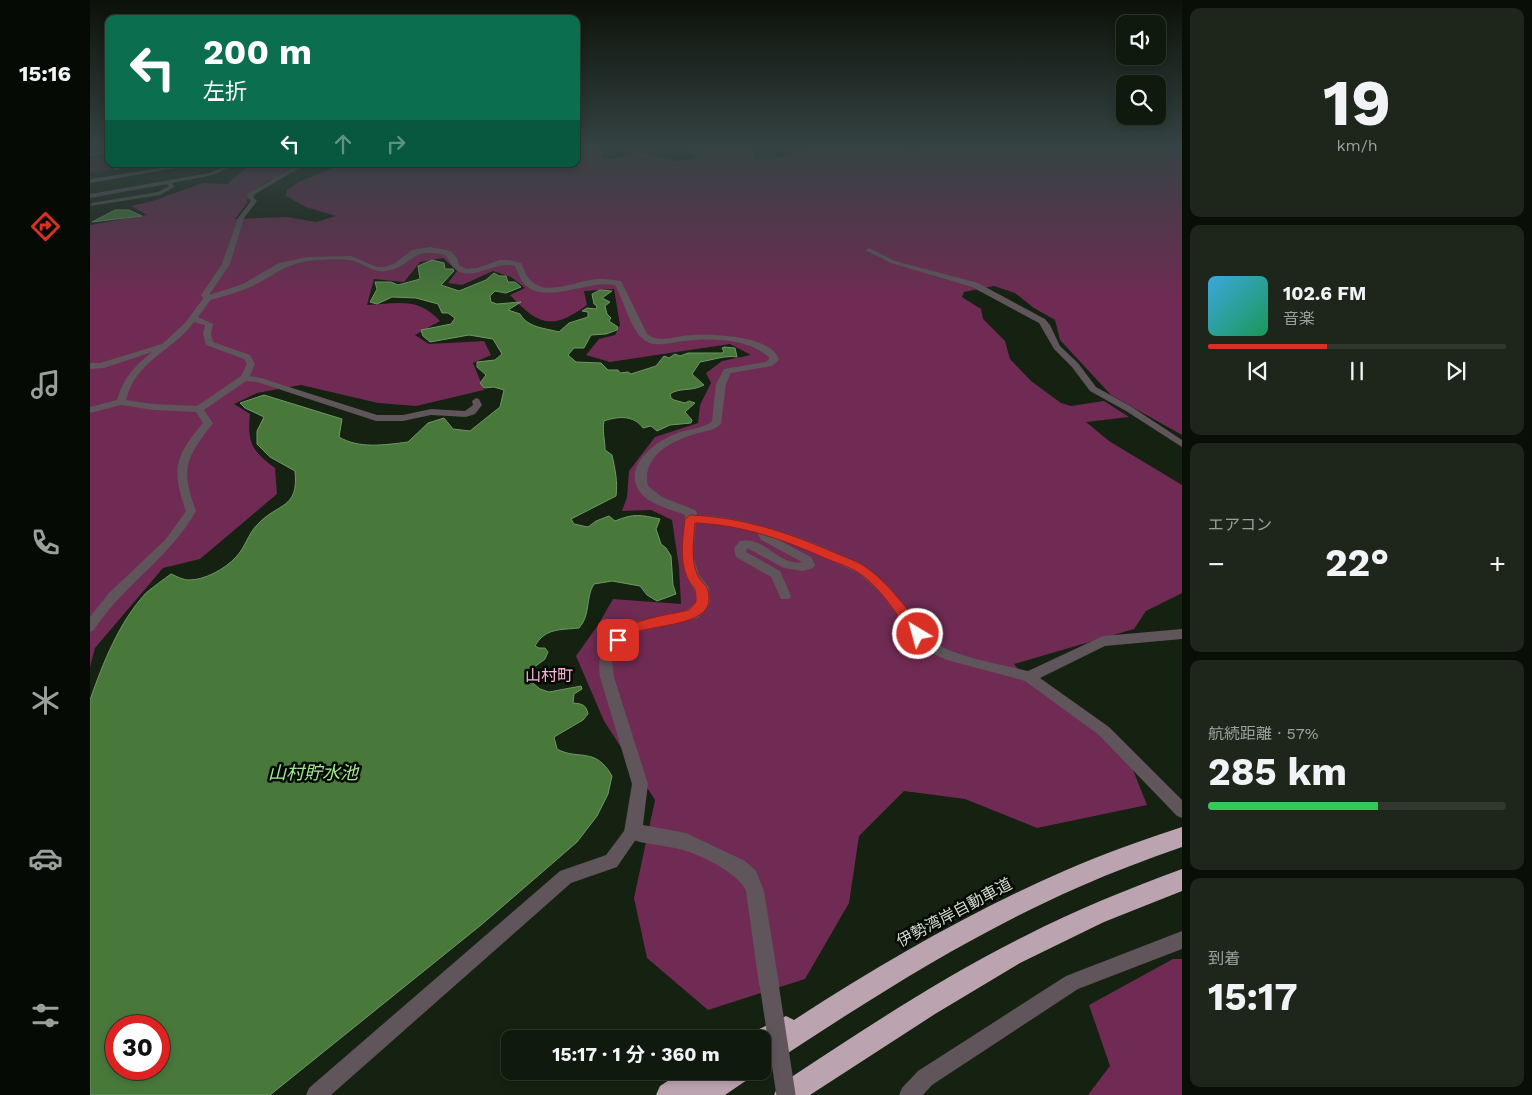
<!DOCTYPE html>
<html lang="ja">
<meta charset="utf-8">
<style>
body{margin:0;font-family:"Work Sans","Noto Sans JP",sans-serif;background:#1e261b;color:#f1f3f6;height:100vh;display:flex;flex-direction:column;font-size:19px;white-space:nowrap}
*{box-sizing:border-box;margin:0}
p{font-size:16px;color:#9ca09d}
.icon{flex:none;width:28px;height:28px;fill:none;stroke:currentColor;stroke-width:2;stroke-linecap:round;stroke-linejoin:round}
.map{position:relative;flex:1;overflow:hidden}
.side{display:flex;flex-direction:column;gap:8px;padding:8px;background:#090e07;width:350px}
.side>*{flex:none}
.top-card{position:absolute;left:15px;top:15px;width:475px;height:152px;border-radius:10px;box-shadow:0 2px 8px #0003,0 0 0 1px #30382e;background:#0b6e4f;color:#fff;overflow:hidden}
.buttons{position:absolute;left:1026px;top:15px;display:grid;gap:10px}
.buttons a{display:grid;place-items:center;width:50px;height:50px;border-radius:10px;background:#10190d;box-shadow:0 2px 8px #0003,0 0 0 1px #30382e;font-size:25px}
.speed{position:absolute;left:15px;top:1015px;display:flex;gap:10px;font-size:25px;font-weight:700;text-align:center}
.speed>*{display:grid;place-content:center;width:65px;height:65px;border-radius:50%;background:#10190d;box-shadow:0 2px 8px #0003,0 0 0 1px #30382e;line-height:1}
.speed .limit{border:8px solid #d22;background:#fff;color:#111}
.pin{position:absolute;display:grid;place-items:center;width:42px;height:42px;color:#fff;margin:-21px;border-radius:10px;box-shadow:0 2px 8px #0006}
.me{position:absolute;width:55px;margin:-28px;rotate:323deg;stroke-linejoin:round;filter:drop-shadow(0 0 4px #0008)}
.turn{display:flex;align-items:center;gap:18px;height:105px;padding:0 15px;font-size:22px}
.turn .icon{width:65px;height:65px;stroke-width:2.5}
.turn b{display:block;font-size:35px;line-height:42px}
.lanes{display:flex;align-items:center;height:48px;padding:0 15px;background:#0003;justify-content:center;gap:25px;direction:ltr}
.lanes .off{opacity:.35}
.big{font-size:38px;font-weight:700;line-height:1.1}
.side .widget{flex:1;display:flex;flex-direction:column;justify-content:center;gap:8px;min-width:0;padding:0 18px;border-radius:10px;background:#1e261b}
.side .dial{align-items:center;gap:0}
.dial b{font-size:65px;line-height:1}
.song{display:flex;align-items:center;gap:15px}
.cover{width:60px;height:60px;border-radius:8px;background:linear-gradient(135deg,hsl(200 70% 55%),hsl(150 70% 35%))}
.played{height:5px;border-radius:2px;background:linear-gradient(90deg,#d93025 40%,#30382e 40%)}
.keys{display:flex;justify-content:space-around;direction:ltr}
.heat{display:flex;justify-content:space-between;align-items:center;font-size:28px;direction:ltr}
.charge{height:8px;border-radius:4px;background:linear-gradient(90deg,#34c759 57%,#30382e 0)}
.trip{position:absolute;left:411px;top:1030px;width:270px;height:50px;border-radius:10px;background:#10190d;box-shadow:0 2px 8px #0003,0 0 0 1px #30382e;font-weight:700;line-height:50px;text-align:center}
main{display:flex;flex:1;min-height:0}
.tabs{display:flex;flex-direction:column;width:90px;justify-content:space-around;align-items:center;background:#060a05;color:#9ca09d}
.tabs .icon{width:35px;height:35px}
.tabs .on{color:#d93025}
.tabs b{font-size:22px;color:#f1f3f6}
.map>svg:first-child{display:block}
</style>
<main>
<nav class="tabs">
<b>15:16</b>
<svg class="icon on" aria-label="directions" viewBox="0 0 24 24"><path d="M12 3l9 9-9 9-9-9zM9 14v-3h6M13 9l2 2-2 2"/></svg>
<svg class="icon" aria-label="music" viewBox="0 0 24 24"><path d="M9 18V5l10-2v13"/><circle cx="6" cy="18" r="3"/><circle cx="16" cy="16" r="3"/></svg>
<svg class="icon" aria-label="phone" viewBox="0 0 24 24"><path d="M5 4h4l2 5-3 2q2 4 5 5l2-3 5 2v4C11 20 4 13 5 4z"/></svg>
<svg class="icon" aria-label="climate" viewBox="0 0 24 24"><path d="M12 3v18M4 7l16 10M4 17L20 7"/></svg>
<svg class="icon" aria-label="car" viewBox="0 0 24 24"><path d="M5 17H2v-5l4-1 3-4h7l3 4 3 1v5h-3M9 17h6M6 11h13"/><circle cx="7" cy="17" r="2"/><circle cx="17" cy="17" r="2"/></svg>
<svg class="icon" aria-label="filters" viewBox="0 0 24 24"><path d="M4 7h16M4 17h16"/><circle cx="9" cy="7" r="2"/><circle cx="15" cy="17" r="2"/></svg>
</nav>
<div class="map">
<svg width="1092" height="1095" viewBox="0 0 1092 1095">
<rect width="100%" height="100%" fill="#152111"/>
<path fill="#55193d" d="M 18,156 L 19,164 L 22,164 L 25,169 L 0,173 L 0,159 Z"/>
<path fill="#6f2b53" d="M 486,146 L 508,146 L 513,152 L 512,158 L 527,159 L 549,152 L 588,161 L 608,158 L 601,153 L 578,146 L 662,146 L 665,158 L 680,160 L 729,147 L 726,146 L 805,146 L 813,152 L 826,153 L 826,146 L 1092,146 L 1092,435 L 1021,395 L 970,340 L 965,320 L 944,308 L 925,293 L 904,286 L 874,292 L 872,297 L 891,309 L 893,319 L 915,341 L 920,359 L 941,381 L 971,403 L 981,406 L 1014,401 L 1039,417 L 996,422 L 1019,441 L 1092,485 L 1092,593 L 1056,611 L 1044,629 L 924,664 L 939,681 L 1037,755 L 1057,805 L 947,828 L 875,799 L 814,791 L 769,836 L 759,903 L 715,979 L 618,1010 L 557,958 L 544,898 L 565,800 L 514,721 L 486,656 L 508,625 L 523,599 L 591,604 L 589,567 L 582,520 L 561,510 L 532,511 L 537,497 L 539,471 L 565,437 L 608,423 L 610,405 L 621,383 L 616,373 L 632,361 L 661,355 L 640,344 L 520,362 L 496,355 L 509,339 L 525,335 L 530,325 L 524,289 L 494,291 L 497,305 C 462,331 448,325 420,295 L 435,288 L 421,277 L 403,271 L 372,285 L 358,283 L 367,271 L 353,258 L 330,262 L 314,282 L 284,279 L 277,305 C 308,304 327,296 350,321 L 325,335 L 339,344 L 394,341 L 401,355 L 383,363 L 394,390 L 326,406 L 288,403 L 211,385 L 167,393 L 144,404 L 160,414 C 157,443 162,451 185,468 L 187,494 L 110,559 L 73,568 L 5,648 L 0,667 L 0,225 L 57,215 L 41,206 L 63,201 L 113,183 L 137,184 L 161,164 L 197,164 L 203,169 L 178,181 L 158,195 L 157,203 L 145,219 L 197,217 L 226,222 L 246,216 L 216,207 L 196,196 L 197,190 L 209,182 L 242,168 L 229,164 L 486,164 Z
M 1083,959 L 1092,959 L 1092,1095 L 998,1095 L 1020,1066 L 999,1005 Z"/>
<path fill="#48793a" stroke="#719667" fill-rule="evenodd" d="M 25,210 L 39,210 L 52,216 L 2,222 Z
M 342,260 L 354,263 L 355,269 L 363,269 L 364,271 L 351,285 L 369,291 L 396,280 L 404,273 L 409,276 L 416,276 L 418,282 L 425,282 L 431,287 L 416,293 L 405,291 L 400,296 L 401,302 L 407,304 L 431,302 L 418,310 L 430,314 C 438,328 455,328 469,332 L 479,323 L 498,317 L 498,312 L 492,311 L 497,308 L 506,309 L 507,306 L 504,304 L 502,294 L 510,290 L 522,291 L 512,298 L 520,302 L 515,306 L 517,314 L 521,318 L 519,321 L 528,327 L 527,330 L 516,334 L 501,335 L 494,348 L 484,348 L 478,355 L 486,362 L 511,363 L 518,370 L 528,370 L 530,373 L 538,372 L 541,374 L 566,366 L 574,356 L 579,358 L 585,354 L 590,356 L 598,353 L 632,353 L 634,352 L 632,348 L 634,347 L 645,348 L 647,357 C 636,355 622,360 610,362 L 602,374 L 614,385 C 601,392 590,387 580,394 L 581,398 L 584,400 L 595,403 L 599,401 L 605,403 L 595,412 L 602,420 L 601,423 L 580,425 L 567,431 L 561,426 L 553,428 C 544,415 528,416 514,421 C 512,431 515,439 515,450 L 522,455 C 525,469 528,482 526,496 L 481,519 L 484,524 L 498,527 L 506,521 L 519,516 L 525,521 C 544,513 551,515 570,519 L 566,529 L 571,544 L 576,548 L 581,556 L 583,585 L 586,594 L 567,601 L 557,595 L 550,586 L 522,581 L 504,584 C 495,598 501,615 489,628 C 470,630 455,628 445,646 L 449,648 L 455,648 L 458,652 L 455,659 L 439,671 L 438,679 L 450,689 L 459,692 L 491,686 L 492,689 L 484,694 L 483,703 C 492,704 496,704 498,714 L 493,720 L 464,737 L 467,749 C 489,761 505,746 522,776 L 518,794 L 507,816 L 487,842 L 391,925 L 180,1095 L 0,1095 L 0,700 C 13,663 29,622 56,593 C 64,586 73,580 81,574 C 86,576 93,580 99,580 C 115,580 135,569 146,557 C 155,548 158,534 167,525 C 188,502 209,510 205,471 L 180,457 L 167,444 L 167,431 L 174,417 L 155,408 L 150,403 L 174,395 L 252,419 L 249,437 C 269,449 295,445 318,442 L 338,423 L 354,418 L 363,429 L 380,431 L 410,407 L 414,390 L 404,387 L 394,388 L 390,383 L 396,375 L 387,367 L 387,362 L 405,360 L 412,354 L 403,339 L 379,335 L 340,342 L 333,336 L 331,330 L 361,324 L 365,318 L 358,313 L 352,313 L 348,304 L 326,298 L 302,297 L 287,304 L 280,302 L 287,289 L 285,282 L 301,282 L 308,285 L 330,279 L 328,266 ZM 26,1026 L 69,1026 L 69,1069 L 26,1069 Z"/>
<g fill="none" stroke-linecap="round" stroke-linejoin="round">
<path fill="#5f555a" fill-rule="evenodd" d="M 807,146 L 812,146 L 819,152 L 815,153 Z
M 19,150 L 19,153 L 0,156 L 0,152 Z
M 22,164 L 26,164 L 29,170 L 25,170 Z
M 97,164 L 108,164 L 0,183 L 0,179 Z
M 140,164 L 147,164 L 123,175 L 82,183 L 84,187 L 70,195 L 0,206 L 2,203 L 68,192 L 79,186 L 77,184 L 0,198 L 0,194 L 120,173 Z
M 779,248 L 805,261 L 888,283 L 955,319 L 960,325 L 970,346 L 988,363 L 1006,387 L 1042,407 L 1092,440 L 1092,447 L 1036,411 L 1000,391 L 982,367 L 964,349 L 949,323 L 882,287 L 801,263 L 777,251 L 776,250 Z
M 115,296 L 122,298 L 108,317 L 123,324 L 121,334 L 123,342 L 160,355 L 165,364 L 160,376 L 171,378 L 287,415 L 313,415 L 341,409 L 375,411 L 383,405 L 382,401 L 386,398 L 389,399 L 392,405 L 385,414 L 376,417 L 341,415 L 313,421 L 286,421 L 167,382 L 156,381 L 114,410 L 123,423 C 96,459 90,467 106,511 C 80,558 33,585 4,630 L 0,632 L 0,617 L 3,613 L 19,593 L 76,539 L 96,511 C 81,469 85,456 113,423 L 106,412 L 63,410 L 31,405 L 0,413 L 0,407 L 27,400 C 33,378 45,366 62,352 L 14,368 L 0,369 L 0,363 L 10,363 L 72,344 L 95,323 ZM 104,322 L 115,325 L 113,334 L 116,345 L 154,359 L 157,364 L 151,376 L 107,406 L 63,404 L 36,400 C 46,360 82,352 104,322 Z
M 600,515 C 610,516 621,515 631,517 C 676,523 766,553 798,586 C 815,604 826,629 847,644 C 867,657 914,665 938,671 L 1013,636 L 1092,629 L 1092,639 L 1015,646 L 950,678 L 1019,727 L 1092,800 L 1092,818 L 1087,816 L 1009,735 L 935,681 L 857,660 L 837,651 L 824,637 L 790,592 L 768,573 L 706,545 L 685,538 L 721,557 L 725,565 L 723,568 L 713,571 L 694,568 L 657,548 L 656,552 L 690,571 L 701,596 L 699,599 L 691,599 L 681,577 L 646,557 L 644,548 L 650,541 C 674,535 690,567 712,562 L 671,540 L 666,531 L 630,524 L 596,521 L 595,519 Z
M 543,824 L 549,827 L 551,832 L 527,867 L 481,883 L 241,1095 L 216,1095 L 219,1088 L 470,871 L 516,855 L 537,827 Z
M 1092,931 L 1092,949 L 988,989 L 842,1085 L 833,1095 L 809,1095 L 812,1088 L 828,1071 L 976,976 Z"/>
<path fill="#5f555a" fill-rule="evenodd" d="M 200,164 L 207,164 L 211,167 L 165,194 L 163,197 L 167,201 L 154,218 L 140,264 L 119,295 L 153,284 L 189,263 L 218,257 L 261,256 L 287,267 L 294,267 L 304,264 L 322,250 L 340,247 L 361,251 L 367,258 L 369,265 L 376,269 L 387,268 L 410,260 L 419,260 L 431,263 C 434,269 436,276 440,280 C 456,296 481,283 500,280 C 511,278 520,279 531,281 L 557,334 C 569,344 588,335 602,335 C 623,334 682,335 689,360 L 682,366 L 641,373 L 636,384 L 631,424 C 624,431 614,431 605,434 C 581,441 551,457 558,486 L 572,497 L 605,510 L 607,513 L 603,555 L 609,575 L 619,587 L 620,603 L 608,618 L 543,633 L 533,643 L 522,660 L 524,677 L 558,784 L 553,825 L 596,833 L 655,861 L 666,871 L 674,891 L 689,984 L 686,991 L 679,994 L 672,991 L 669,984 L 656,891 C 650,874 611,855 593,850 C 575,845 555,845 537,838 L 534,832 L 542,784 L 510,677 C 508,661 509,658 517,644 C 541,606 582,628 606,602 C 605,585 602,590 597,577 C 588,557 593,536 595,515 C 580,509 556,504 548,489 C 534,464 567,441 585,434 C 596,429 614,429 622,421 L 626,384 L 634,369 L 676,362 L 679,359 L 679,357 C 656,338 622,338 594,341 C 581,342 564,349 553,339 C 541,330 533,299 525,285 C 498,279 450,308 432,281 C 429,276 427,271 425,266 C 404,260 381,284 364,268 C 360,264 359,259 355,255 C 319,246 325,266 296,271 C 281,273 273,262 259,260 C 247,258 229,260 217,261 C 190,266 180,279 158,288 C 146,293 133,296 121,300 L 115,300 L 111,295 L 132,264 L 148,218 L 161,201 L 157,197 L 159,193 L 204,167 Z"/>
<path fill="#bca3b0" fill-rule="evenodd" d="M 1092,827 L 1092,847 C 1057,859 1023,872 989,887 C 881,934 780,999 681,1064 L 672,1068 L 672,1039 L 660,1039 L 663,1032 L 696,1016 L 704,1020 C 790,964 880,912 974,871 C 1013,854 1052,840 1092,827 Z
M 1092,869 L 1092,891 L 1014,922 L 930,963 L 845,1014 L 720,1095 L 684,1095 L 688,1086 C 768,1033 849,979 935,936 C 985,910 1038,889 1092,869 Z
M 593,1071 L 661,1071 L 657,1080 L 635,1095 L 566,1095 L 570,1086 Z"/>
<path stroke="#5f555a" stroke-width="19" d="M 679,984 L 696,1095"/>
</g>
<linearGradient id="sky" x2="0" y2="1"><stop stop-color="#0c1209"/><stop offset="0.49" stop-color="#354343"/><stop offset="1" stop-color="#354343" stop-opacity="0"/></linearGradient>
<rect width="1092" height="299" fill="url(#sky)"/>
<path fill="#d93025" stroke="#8d1f18" d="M 600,515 C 651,517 697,532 743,552 C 754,557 768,561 777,568 C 796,581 823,614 834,634 L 832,637 L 823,637 C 807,615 792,589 769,573 C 760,567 747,563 737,559 C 695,540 653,525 605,523 C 604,539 600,560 608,576 C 615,588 618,582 619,599 C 620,626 561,625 544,633 C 540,635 536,640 532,643 L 523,643 L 521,640 C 532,620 578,615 599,610 L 606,602 C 606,583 603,590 597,577 C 589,559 593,538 595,519 Z"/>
<g text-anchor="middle" stroke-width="5" stroke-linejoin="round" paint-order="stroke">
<g font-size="16" fill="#fdb2d9" stroke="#050904">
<text x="459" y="681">山村町</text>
</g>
<g font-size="16" fill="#d2dacf" stroke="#050904">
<text transform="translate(864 912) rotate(-28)" y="6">伊勢湾岸自動車道</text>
</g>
<g font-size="18" font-style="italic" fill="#a2e88f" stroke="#050904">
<text x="223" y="779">山村貯水池</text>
</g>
</g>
</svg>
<div class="buttons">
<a><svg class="icon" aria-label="sound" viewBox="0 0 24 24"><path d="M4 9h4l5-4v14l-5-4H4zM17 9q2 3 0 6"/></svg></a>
<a><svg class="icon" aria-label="search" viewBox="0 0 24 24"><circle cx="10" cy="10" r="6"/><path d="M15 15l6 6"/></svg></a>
</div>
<div class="speed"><div class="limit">30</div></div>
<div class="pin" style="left:528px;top:640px;background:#d93025"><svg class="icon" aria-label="arrive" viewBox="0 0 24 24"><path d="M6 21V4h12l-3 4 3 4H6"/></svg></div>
<svg class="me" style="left:828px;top:634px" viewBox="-20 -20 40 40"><circle r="17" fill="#d93025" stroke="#fff" stroke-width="3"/><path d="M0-11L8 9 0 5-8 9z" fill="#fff"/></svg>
<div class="trip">15:17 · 1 分 · 360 m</div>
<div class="top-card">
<div class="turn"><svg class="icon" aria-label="left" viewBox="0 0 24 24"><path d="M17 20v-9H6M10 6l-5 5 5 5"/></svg><div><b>200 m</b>左折</div></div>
<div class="lanes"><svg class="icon" aria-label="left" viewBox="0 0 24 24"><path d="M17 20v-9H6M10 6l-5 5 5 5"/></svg><svg class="icon off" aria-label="ahead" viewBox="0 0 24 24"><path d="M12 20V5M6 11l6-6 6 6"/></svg><svg class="icon off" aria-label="right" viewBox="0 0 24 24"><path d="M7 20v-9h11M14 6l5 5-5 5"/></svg></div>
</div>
</div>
<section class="side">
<div class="widget dial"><b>19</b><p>km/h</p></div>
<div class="widget">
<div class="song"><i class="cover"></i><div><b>102.6 FM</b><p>音楽</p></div></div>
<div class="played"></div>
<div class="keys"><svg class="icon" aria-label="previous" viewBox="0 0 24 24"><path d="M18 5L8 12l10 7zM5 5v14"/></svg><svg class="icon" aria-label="pause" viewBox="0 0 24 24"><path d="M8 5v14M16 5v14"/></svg><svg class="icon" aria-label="next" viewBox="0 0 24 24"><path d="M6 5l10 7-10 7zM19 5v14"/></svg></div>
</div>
<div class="widget"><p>エアコン</p>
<div class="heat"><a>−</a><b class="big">22°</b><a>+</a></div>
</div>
<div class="widget"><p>航続距離 · 57%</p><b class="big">285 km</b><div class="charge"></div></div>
<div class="widget"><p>到着</p><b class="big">15:17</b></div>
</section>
</main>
